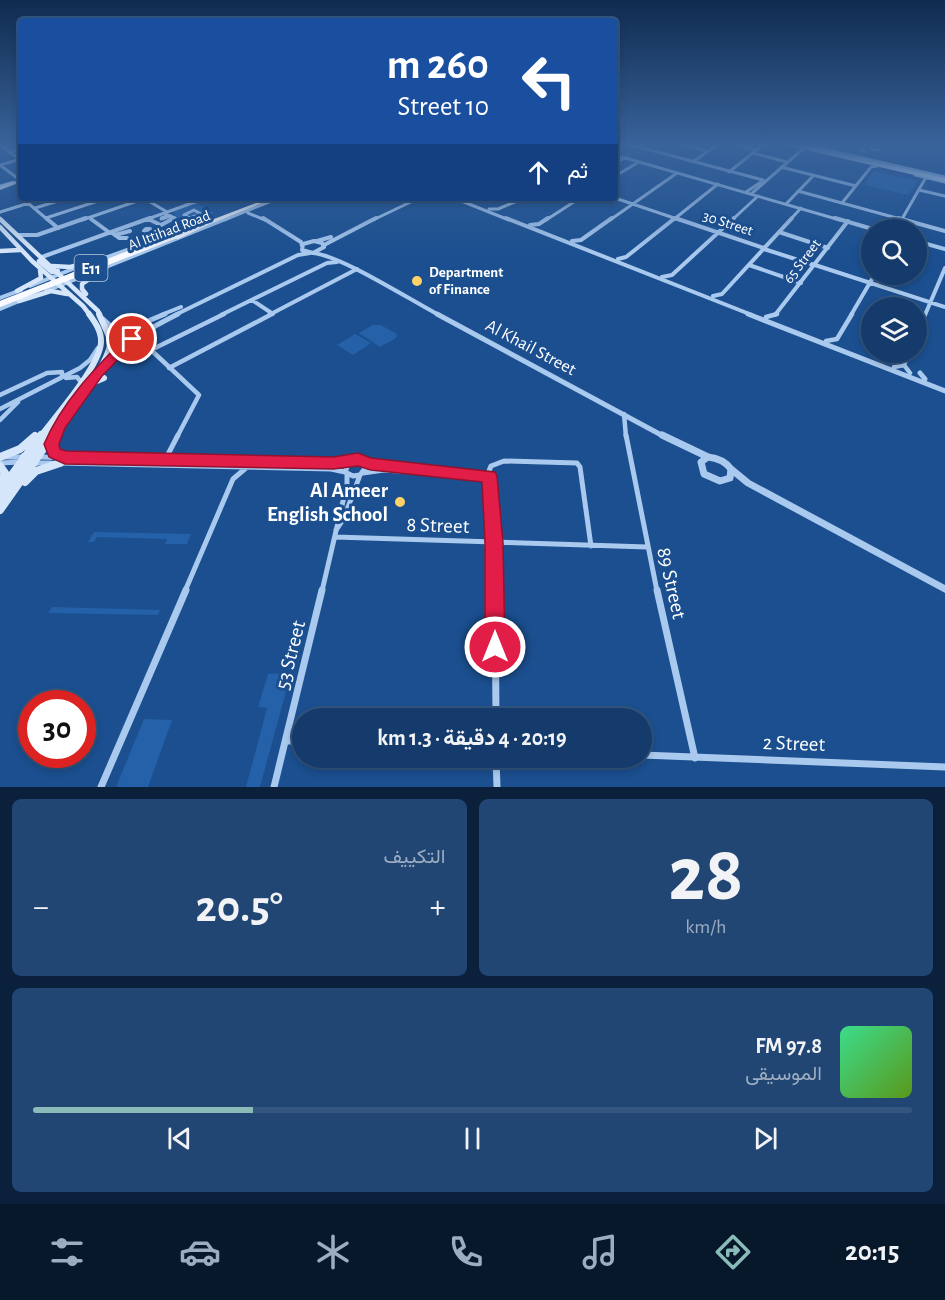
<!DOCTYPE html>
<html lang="ar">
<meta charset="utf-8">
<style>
body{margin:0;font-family:"Alegreya Sans",Vazirmatn,sans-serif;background:#214673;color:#f1f3f6;direction:rtl;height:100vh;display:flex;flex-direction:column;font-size:22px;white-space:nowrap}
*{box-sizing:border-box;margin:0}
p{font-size:20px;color:#9dadc1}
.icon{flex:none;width:33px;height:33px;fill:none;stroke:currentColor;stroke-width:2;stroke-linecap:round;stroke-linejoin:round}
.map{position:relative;height:787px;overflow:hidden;direction:ltr}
.side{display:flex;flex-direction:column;gap:12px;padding:12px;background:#0b203b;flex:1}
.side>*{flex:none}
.banner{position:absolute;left:18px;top:18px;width:600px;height:183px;border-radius:6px;box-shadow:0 3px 9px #0003,0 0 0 2px #33557e;direction:rtl;background:#1a4fa0;color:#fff;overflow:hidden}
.tools{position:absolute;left:861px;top:219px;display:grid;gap:12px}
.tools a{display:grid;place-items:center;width:66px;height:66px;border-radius:50%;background:#143b6b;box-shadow:0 3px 9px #0003,0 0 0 2px #33557e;font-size:30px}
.speed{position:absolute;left:18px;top:690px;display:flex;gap:12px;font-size:30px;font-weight:700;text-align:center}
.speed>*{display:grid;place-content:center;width:78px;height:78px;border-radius:50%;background:#143b6b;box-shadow:0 3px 9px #0003,0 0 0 2px #33557e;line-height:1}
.speed .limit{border:9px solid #d22;background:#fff;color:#111}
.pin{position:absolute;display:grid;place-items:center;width:51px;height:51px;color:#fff;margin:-26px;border:3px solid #fff;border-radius:50%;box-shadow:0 2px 6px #0007}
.me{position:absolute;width:66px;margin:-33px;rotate:0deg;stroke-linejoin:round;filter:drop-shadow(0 0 4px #0008)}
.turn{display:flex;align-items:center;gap:21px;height:126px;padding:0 30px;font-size:27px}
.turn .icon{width:78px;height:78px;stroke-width:2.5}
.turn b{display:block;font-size:42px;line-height:51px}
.then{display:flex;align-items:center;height:57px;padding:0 30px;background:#0003;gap:12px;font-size:22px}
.big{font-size:45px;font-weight:700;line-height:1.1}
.side .card{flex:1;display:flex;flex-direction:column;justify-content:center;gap:9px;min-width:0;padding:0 21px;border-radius:9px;background:#214673}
.side .dial{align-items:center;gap:0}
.dial b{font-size:78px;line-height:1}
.song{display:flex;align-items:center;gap:18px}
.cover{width:72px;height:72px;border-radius:9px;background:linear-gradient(135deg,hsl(150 70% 55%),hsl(90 70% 35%))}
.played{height:6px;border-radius:3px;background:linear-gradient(90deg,#8bbbb9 25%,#33557e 25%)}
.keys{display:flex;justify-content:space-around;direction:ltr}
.heat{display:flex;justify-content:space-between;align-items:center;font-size:33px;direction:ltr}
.side .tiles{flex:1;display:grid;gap:12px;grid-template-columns:1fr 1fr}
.card:last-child{grid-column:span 2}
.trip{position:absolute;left:292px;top:708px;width:360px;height:60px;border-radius:30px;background:#143b6b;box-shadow:0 3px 9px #0003,0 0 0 2px #33557e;font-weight:700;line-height:60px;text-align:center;direction:rtl}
.dock{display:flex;height:96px;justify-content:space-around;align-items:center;background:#08182b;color:#9dadc1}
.dock .icon{width:42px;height:42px}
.dock .active{color:#8bbbb9}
.dock b{font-size:27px;color:#f1f3f6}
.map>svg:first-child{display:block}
</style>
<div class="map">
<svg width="945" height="787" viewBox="0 0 945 787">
<rect width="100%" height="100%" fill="#1b4f8f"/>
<path fill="#2461a8" d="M 874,171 L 918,181 L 908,195 L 864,185 Z
M 178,198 L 191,201 L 199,198 L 194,201 L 214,213 L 165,232 L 163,231 L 186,220 L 180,217 L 174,219 L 177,218 L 172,211 L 186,205 L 176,199 Z
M 373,325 L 381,325 L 397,334 L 396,338 L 380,347 L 359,333 Z
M 355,334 L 371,343 L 353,355 L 337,345 Z
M 94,532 L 191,534 L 187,544 L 165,544 L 167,539 L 97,537 L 94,542 L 88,542 Z
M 52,607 L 160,610 L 158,615 L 48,613 Z
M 291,673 L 260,787 L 246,787 L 267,708 L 258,707 L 268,674 Z
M 144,719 L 172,720 L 148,787 L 116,787 Z"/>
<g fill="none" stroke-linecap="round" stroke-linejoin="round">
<path stroke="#a9c9ee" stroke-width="1.5" d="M 866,144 L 876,146
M 871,148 L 880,150 L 873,150 Z
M 860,149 L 865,152"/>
<path stroke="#a9c9ee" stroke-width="3" d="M 628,144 L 763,180
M 680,144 L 708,151
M 733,144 L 756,150
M 802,144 L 945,177
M 0,145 L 18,158
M 615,151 L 626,144
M 10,152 L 21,149
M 753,153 L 787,162
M 615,162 L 625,158
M 693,162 L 718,144
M 0,165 L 20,180
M 0,165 L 21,159 L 18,158
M 781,167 L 856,186
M 729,172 L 764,144
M 915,175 L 945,182
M 615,176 L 639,162
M 919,190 L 945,196
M 798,191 L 904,220
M 746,192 L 761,182
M 751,194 L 803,149
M 22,198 L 48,220
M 246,198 L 250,199
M 615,198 L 680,220
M 147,200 L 167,212
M 467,201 L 481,198
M 842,203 L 871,167 L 877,166
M 786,204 L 814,175
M 35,208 L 68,198
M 489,209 L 498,209 L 524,198
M 194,210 L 201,214 L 190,218 L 184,215 Z
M 0,212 L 29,203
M 167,215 L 171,216 L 161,219 Z
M 171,216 L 175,218 L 171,220
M 46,218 L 107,198
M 902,219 L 925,179
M 145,220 L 206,198
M 546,220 L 580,198
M 610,220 L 677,173
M 673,220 L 718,184
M 732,220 L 758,196
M 790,220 L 801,208"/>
<path stroke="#a9c9ee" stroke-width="4" d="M 46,218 L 58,228
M 162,218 L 163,218
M 675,218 L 764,248
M 898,218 L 945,231
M 91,219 L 110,233
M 148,219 L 161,225 L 174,218
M 530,225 L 539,224 L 548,218
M 146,229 L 150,229 L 144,231 Z
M 111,232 L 119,238 L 127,238
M 779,232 L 828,248
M 115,235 L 130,231
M 572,241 L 581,240 L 612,218
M 764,249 L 814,265
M 42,257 L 150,218
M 618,259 L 626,257 L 675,218
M 749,265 L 801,283
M 815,265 L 945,307
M 662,277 L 672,275 L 734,218
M 713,296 L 722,294 L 792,218
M 252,300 L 273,314
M 221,315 L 327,263 L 337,262
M 269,315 L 357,269
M 775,315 L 848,221
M 851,315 L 875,274
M 925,315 L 945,268"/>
<path stroke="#a9c9ee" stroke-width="4.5" d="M 766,317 L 777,314
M 916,335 L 925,314
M 826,341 L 837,339 L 852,314
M 904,365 L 909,352
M 904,365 L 910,373
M 894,367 L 904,365
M 169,368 L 272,314
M 66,378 L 77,377 L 81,382
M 0,395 L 47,373 L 62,372 L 62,377
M 0,409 L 80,368 L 90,360 L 98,348
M 624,414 L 626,437
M 0,420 L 18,402
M 177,437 L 199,395 L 151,350 L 224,314"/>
<path stroke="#a9c9ee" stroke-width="5" d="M 626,435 L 657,591
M 6,457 L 24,457
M 36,457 L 348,462
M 165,460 L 178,435
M 356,461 L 364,462 L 366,467 L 360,475 L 353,476 L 345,472 L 348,464 Z
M 364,462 L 489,476
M 0,463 L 21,462
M 33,463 L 51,463
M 60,463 L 331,469 L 345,472
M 363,473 L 384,470 L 426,473
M 336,530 L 344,518 L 360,475
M 335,537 L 647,547
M 185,591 L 233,479 L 246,468
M 322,591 L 347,484 L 347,474
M 495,591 L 489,471 L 491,466 L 504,461 L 577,463 L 580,467 L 591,546"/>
<path stroke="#a9c9ee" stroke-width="7" d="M 495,590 L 496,718
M 657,590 L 695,758
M 286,741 L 303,741
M 642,755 L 945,767
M 496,758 L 497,787
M 101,787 L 186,590
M 274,787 L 322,590"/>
<path stroke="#a9c9ee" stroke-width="3" d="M 615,155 L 840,220
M 10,184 L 21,181
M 0,186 L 11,183
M 454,198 L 509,220
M 248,213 L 265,220
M 82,220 L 146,198
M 224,220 L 279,198
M 373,220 L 419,198"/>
<path stroke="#a9c9ee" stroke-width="4" d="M 263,218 L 301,242 L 302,246
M 506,218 L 752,315
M 835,218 L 876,230
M 17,235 L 37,235 L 86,218
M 314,241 L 322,243 L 324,247 L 313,253 L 302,250 L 303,244 Z
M 317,241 L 331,237
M 916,241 L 945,249
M 324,245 L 376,218
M 313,253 C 342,256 410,300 439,315
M 91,263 L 194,226
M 30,286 L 80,266
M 46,291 L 228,218
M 0,298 L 21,290
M 0,309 L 24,299
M 161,315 L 181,307
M 175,315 L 298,255 L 310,253"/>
<path stroke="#a9c9ee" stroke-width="5" d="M 437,314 L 665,437
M 748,314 L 945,391
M 103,319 L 114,329 L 131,328 L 165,314
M 126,332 L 120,334 L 118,338 L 124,338 L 138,330
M 104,365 C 128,341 148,329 178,314
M 920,373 L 925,379"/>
<path stroke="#a9c9ee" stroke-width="7" d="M 662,435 L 708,457
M 708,457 C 718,458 725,461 731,469 L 730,478 L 720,481 L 704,474 L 701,462 Z
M 731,469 L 748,483 L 945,589"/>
<path stroke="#d6e6fa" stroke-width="4" d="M 789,144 L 945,180
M 0,188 L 13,183"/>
<path stroke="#d6e6fa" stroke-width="4.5" d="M 0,219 L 98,311 L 100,315
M 0,227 L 32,261 L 83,306 L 90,315
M 0,251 L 20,250
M 39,261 L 52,272 L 58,271
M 52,266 L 70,267 L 96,261
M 17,291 L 41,278 L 40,270
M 86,294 L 82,289 L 82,284 L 106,268
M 19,301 L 51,291 L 67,294"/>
<path stroke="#d6e6fa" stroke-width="6" d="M 90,384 L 104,378
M 40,437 C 56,416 99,367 101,343 C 102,332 95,322 89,314
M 45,437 L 54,423
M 52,437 C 65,419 113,360 110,340 C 108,332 102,322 99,314"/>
<path stroke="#d6e6fa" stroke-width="8" d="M 54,439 L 52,450 L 65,458
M 0,457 L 20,449 L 35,436
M 34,463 L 31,457 L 46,435
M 0,466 L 5,473 L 0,484
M 25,482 L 36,471 L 60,463
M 0,491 L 41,435
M 0,502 L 27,463 L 28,459 L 24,457
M 0,510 L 53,435"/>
<path fill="#f8faff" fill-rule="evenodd" d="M 269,198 L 275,198 L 208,225 L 178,239 L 173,238 L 206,222 Z
M 96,259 L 98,260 L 98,262 L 81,272 L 83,273 L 83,275 L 75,275 L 72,273 Z"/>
<path stroke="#f8faff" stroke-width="6" d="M 0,304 L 182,233"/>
</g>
<linearGradient id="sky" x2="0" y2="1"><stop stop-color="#0f2b4f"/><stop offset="0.57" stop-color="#39639b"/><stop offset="1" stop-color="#39639b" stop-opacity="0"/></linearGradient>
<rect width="945" height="254" fill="url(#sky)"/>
<path fill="#e11d48" stroke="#92132f" stroke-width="1.5" d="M 132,335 L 138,339 L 102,376 L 65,428 L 59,444 L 60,449 L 66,451 L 333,457 L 358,453 L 371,458 L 495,472 L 497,476 L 503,543 L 505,647 L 502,654 L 495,657 L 488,654 L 485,647 L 485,543 L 482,482 L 371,470 L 358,466 L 333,469 L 65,464 L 49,457 L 44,444 C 62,402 95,368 127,336 Z"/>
<g fill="#ffd166" stroke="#1b4f8f" stroke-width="2">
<circle cx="417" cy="281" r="6"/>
<circle cx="400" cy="502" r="6"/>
</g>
<g text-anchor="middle" stroke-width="6" stroke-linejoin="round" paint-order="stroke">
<g font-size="15" fill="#fff" stroke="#1b4f8f">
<text transform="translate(728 223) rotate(18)" y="5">30 Street</text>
<text transform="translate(169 230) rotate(-21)" y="5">Al Ittihad Road</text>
<text transform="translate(802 261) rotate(-53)" y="5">65 Street</text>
</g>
<g font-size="15" font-weight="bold" fill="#fff" stroke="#1b4f8f" text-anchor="start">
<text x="429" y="277">Department<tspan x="429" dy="17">of Finance</tspan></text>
</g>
<rect fill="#1b4f8f" stroke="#bbcadd" stroke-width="1.5" x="74.5" y="255" width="33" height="26" rx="4.5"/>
<g font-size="16" font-weight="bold" fill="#fff">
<text x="91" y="274">E11</text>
</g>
<g font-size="18" fill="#fff" stroke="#1b4f8f">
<text transform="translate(531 347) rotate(28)" y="6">Al Khail Street</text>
</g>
<g font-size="21" font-weight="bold" fill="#fff" stroke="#1b4f8f" text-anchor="end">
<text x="388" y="497">Al Ameer<tspan x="388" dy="24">English School</tspan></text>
</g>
<g font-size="21" fill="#fff" stroke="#1b4f8f">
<text transform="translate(438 525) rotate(2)" y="7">8 Street</text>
<text transform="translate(672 583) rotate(77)" y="7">89 Street</text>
<text transform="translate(290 655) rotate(-76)" y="7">53 Street</text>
<text transform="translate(794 743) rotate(2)" y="7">2 Street</text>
</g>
</g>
</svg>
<div class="tools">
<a><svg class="icon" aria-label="search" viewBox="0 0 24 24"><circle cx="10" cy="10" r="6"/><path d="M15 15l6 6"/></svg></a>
<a><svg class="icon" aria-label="layers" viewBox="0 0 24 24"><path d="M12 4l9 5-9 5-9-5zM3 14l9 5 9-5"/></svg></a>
</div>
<div class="speed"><div class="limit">30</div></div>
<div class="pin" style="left:132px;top:339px;background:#d93025"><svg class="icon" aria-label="arrive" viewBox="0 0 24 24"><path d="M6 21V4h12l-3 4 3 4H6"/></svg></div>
<svg class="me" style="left:495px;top:647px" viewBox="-20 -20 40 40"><circle r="17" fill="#e11d48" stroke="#fff" stroke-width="3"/><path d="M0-11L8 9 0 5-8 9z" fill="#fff"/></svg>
<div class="trip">20:19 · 4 دقيقة · 1.3 km</div>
<div class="banner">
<div class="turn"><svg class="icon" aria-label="left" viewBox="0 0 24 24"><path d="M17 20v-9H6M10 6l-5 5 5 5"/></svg><div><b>260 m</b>10 Street</div></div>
<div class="then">ثم<svg class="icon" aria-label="ahead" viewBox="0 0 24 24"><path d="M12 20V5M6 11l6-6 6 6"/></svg></div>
</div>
</div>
<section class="side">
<div class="tiles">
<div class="card dial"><b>28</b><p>km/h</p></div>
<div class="card"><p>التكييف</p>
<div class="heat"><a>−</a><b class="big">20.5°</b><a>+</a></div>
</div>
<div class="card">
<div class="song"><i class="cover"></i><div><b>97.8 FM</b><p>الموسيقى</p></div></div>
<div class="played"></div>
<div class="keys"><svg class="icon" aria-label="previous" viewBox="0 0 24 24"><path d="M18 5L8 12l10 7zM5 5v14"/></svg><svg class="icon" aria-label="pause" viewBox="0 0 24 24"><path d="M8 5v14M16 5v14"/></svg><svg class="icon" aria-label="next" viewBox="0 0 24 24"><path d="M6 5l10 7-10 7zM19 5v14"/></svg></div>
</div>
</div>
</section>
<nav class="dock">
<b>20:15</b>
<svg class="icon active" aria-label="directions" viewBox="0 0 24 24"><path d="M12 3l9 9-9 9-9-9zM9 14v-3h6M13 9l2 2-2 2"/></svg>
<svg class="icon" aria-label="music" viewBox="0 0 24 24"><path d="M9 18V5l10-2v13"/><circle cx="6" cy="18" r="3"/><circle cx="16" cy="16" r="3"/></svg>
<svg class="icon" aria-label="phone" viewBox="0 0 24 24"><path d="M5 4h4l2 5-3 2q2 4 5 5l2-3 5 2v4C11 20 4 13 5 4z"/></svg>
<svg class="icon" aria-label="climate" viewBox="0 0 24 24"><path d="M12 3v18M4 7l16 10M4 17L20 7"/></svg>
<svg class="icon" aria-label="car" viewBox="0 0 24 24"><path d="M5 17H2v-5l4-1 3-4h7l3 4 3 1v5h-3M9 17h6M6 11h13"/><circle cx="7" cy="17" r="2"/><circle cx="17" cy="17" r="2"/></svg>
<svg class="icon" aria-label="filters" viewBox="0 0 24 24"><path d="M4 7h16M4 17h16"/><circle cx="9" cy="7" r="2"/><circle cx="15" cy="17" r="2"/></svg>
</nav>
